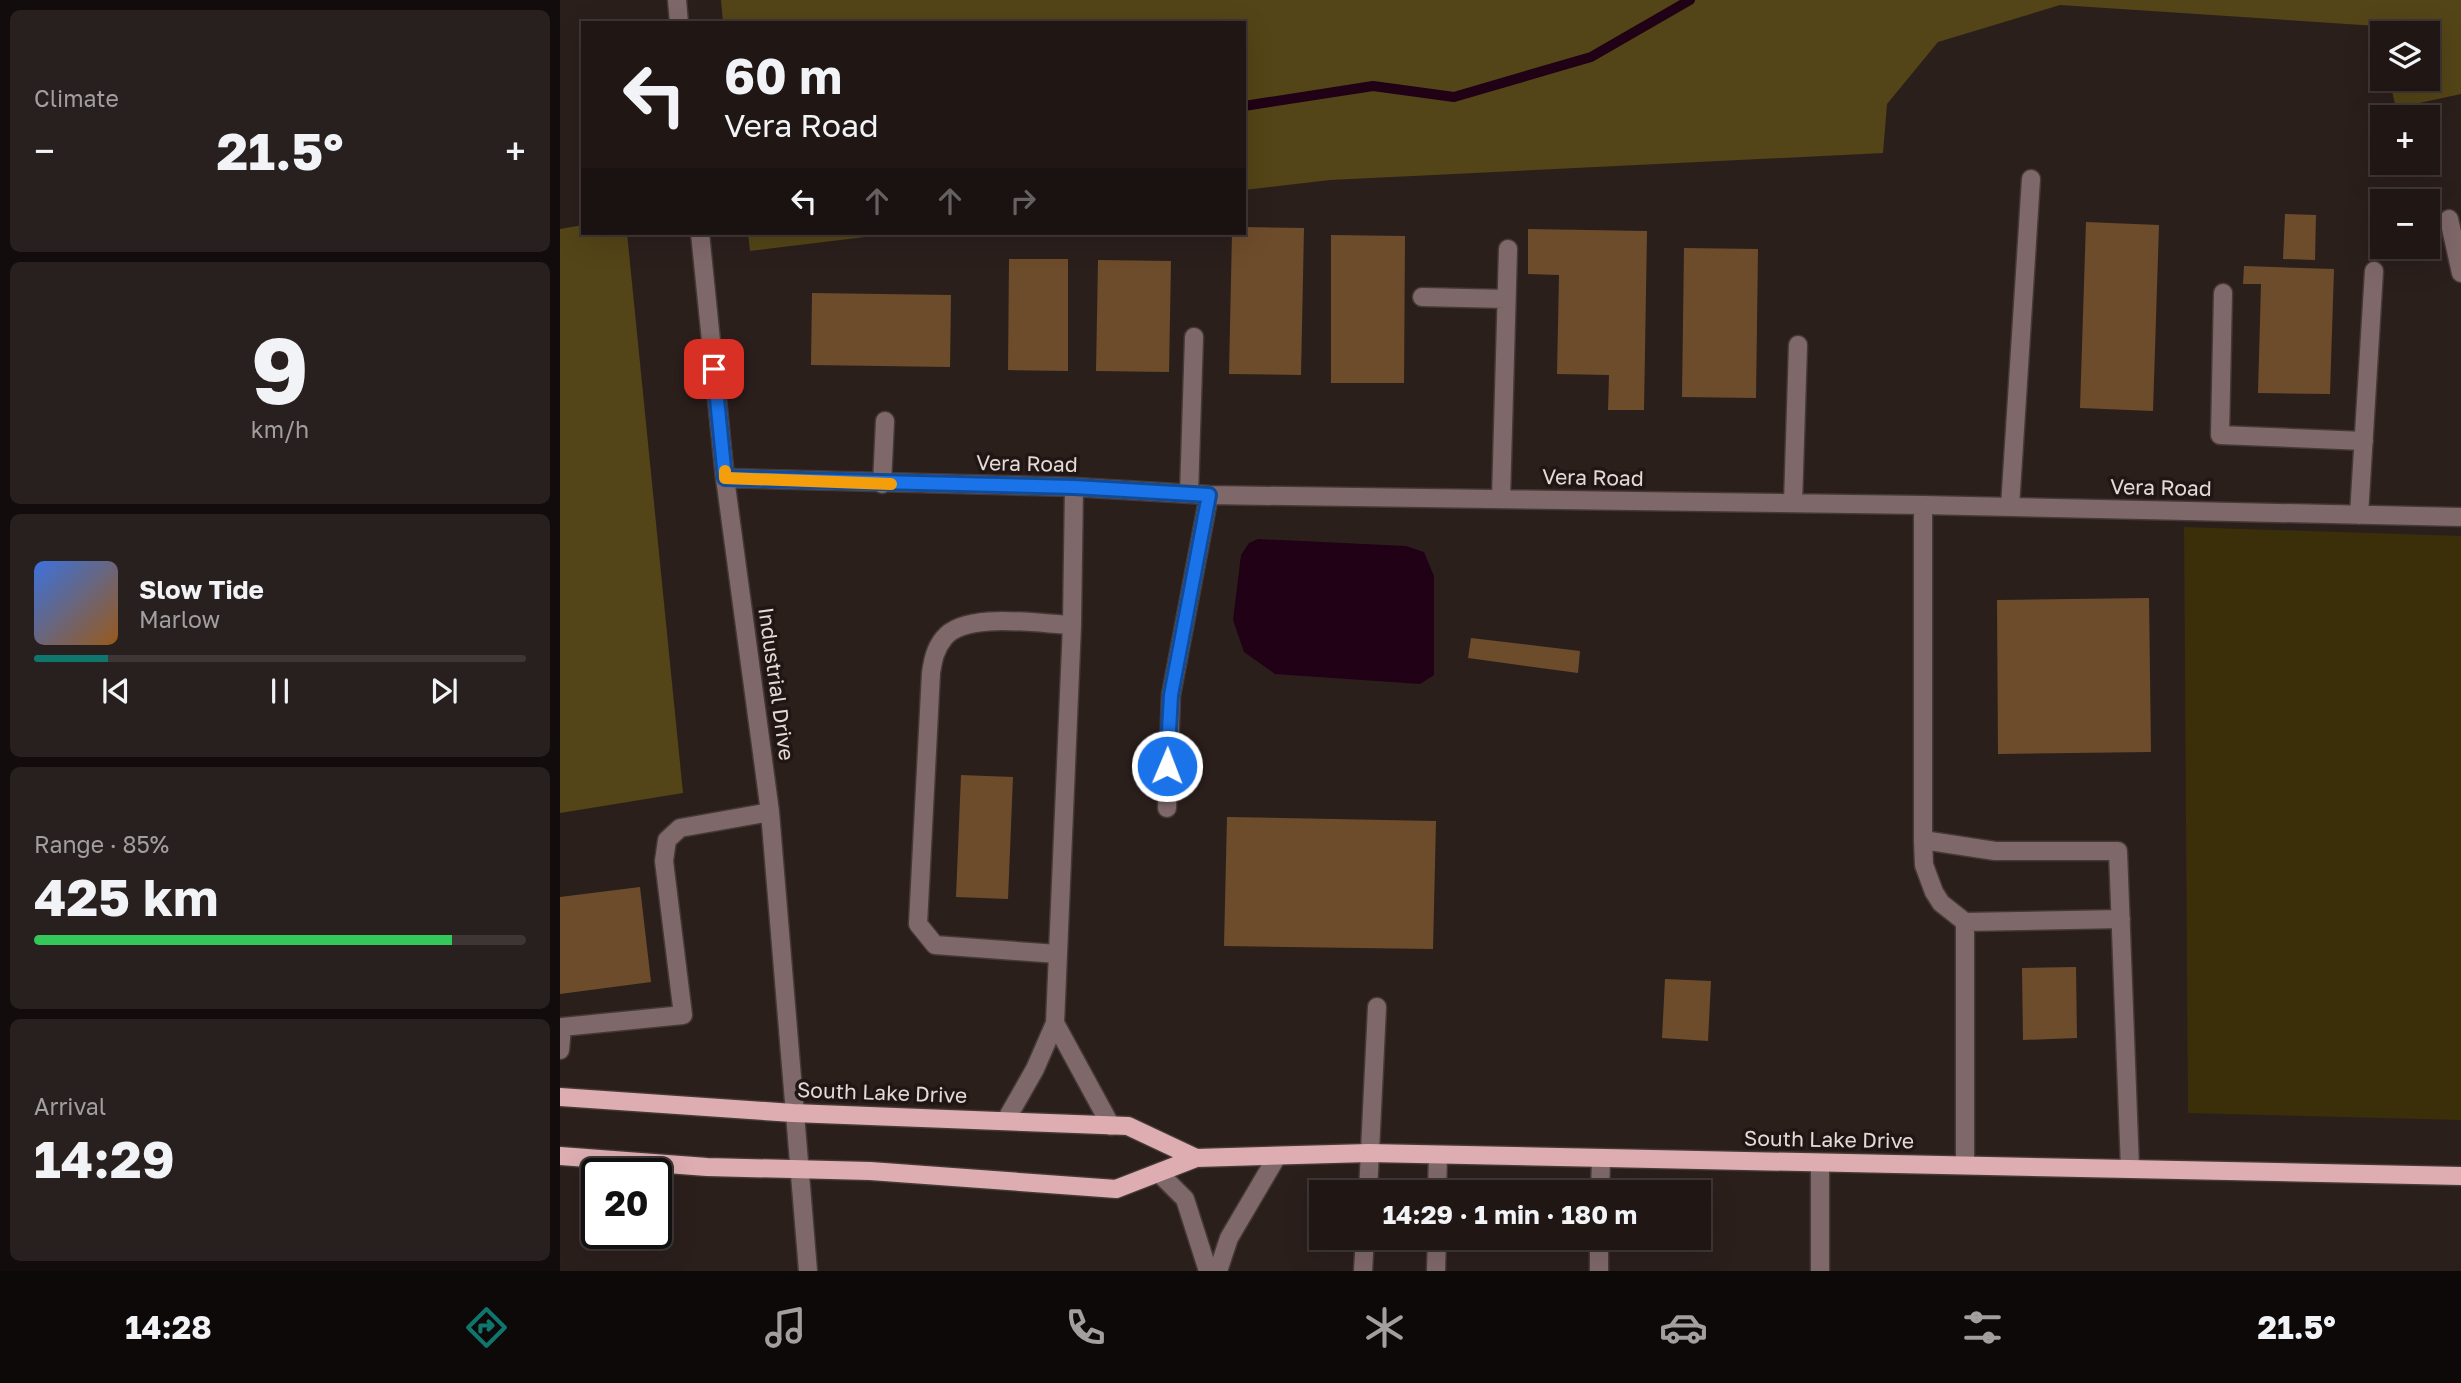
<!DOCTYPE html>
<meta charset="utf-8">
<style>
body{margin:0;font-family:"Golos Text",sans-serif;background:#28201e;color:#f1f3f6;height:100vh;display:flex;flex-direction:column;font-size:26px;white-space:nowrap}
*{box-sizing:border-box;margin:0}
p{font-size:23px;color:#a29fa0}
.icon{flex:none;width:38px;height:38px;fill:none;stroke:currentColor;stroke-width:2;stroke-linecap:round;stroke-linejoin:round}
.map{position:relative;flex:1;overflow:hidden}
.panel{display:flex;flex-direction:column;gap:10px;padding:10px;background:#120d0c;width:560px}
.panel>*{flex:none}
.guide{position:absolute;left:21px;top:21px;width:665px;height:214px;border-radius:0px;box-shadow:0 7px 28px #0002,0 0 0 2px #3d3634;background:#201715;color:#f1f3f6;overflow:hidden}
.buttons{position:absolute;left:1810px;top:21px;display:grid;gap:14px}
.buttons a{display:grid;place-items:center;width:70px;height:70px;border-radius:0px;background:#201715;box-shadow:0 7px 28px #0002,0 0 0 2px #3d3634;font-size:35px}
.speed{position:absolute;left:21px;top:1158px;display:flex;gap:14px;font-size:35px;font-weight:700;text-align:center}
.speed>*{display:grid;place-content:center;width:91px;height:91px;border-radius:50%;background:#201715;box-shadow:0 7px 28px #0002,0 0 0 2px #3d3634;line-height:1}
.speed .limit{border:4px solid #111;border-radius:10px;background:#fff;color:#111}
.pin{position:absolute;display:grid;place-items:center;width:60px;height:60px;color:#fff;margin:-30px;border-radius:14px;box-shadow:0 4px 10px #0006}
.me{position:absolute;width:77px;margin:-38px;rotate:1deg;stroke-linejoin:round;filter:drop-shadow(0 0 5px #0008)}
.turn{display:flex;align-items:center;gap:24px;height:147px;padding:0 28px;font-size:32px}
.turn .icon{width:91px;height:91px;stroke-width:2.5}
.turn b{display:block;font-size:49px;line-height:60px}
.lanes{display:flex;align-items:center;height:66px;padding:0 28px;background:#0003;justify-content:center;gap:35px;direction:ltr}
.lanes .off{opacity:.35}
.big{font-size:52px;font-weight:700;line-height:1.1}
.panel .widget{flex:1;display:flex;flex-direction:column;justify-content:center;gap:10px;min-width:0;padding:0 24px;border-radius:10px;background:#28201e}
.panel .dial{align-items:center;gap:0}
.dial b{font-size:91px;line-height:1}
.song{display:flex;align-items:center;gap:21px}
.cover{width:84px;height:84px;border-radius:10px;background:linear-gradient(135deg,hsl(220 70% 55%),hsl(30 70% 35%))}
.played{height:7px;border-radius:4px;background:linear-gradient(90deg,#0f766e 15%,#3d3634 15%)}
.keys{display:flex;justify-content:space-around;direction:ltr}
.heat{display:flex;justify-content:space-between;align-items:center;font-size:38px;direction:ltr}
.charge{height:10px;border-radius:5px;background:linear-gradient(90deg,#34c759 85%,#3d3634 0)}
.trip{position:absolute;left:749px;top:1180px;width:402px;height:70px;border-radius:0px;background:#201715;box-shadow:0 7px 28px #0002,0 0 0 2px #3d3634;font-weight:700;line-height:70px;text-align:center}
.dock{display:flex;height:112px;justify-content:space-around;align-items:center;background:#0d0908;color:#a29fa0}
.dock .icon{width:49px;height:49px}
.dock .selected{color:#0f766e}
.dock b{font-size:32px;color:#f1f3f6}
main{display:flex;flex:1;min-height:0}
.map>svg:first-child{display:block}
</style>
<main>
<section class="panel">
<div class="widget"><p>Climate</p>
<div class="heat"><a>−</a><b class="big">21.5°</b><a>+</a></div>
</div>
<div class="widget dial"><b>9</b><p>km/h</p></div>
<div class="widget">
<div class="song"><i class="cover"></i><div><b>Slow Tide</b><p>Marlow</p></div></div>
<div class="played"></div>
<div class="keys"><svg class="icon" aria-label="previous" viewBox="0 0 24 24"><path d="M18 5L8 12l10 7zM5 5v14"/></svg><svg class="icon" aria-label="pause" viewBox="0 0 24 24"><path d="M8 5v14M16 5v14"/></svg><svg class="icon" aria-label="next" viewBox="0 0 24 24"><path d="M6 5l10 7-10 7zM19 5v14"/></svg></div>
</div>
<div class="widget"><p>Range · 85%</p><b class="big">425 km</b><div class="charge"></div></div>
<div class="widget"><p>Arrival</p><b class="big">14:29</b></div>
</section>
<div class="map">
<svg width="1901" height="1271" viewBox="0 0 1901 1271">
<rect width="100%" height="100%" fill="#2b1f1c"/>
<path fill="#3b2f09" d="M 1624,527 L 1901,536 L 1901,1120 L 1628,1113 Z"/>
<path fill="#534517" d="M 161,0 L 1901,0 L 1901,94 L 1836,108 L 1829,79 L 1867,79 L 1867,33 L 1822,33 L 1822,46 L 1817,26 L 1500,5 L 1378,42 L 1327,104 L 1323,153 L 770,180 L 684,190 L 684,23 L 163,23 Z
M 23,225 L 23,233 L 67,233 L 123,793 L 0,813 L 0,229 Z
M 188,233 L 338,233 L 190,251 Z"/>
<path fill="#210115" d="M 698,539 L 846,546 L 864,552 L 874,576 L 874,675 L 860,684 L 715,674 L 684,652 L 673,620 L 681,555 L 689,543 Z"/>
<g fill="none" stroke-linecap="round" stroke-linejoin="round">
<path stroke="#210115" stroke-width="10" d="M 684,106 L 813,86 L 894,97 L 1031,57 L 1130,0"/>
</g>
<path fill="#6d4c2b" d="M 1725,214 L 1756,215 L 1755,260 L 1723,259 Z
M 1526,222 L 1599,225 L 1593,411 L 1520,408 Z
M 684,227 L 744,228 L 741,375 L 669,374 L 672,233 L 684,233 Z
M 968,229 L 1087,231 L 1084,410 L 1048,410 L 1049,375 L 997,374 L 999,275 L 968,274 Z
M 771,235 L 845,236 L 844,383 L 771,383 Z
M 1124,248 L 1198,249 L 1196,398 L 1122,397 Z
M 449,259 L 508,259 L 508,371 L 448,370 Z
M 538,260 L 611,261 L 609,372 L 536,371 Z
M 1684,266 L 1774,269 L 1770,394 L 1698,393 L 1701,284 L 1683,284 Z
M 252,293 L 391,295 L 390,367 L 251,365 Z
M 1589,598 L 1591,752 L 1438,754 L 1437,600 Z
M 911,638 L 1020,651 L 1018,673 L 908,658 Z
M 401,775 L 453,777 L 448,899 L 396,897 Z
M 667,817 L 876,821 L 873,949 L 664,946 Z
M 80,887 L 91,982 L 0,994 L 0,897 Z
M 1516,967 L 1517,1038 L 1463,1040 L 1462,968 Z
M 1105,979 L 1151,981 L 1148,1041 L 1102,1038 Z"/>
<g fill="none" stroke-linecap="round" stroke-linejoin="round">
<g stroke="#453936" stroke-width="21">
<path id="minor" d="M 117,0 L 119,23
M 1889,219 L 1901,273
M 140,233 L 165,478 L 210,812 L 248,1271
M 1663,293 L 1660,435 L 1804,441
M 862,297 L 946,299
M 165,478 L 514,487 L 649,495 L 1363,505 L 1901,517
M 322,484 L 325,421
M 629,494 L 634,337
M 941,499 L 948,249
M 1233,503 L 1238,345
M 1363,505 L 1363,840 L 1364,865 L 1374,892 L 1381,903 L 1405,922 L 1561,919
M 1450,507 L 1471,179
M 1799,515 L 1814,271
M 607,808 L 611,695 L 649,495
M 1363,840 L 1435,851 L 1558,851 L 1570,1168
M 1405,922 L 1405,1165
M 497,954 L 375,945 L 358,924 L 371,673 C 373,660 375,649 384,638 C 405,611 480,624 512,625
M 495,1023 L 551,1126
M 0,1050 L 2,1027 L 123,1015 L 104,861 L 107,840 L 120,828 L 210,812
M 446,1120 L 475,1069 L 495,1023 L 512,625 L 514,487
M 600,1174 L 625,1199 L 648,1271
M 808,1192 L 817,1007
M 877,1192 L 878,1155
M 1040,1192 L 1041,1159
M 658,1271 L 669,1238 L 716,1158
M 803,1271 L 805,1237
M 876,1271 L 877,1237
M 1039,1271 L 1039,1237
M 1260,1271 L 1260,1163"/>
</g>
<g stroke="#453936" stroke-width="21">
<path id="major" d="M 0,1097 L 233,1113 L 568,1126 L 636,1158
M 0,1156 L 147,1167 L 310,1171 L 556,1189 L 636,1158 L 809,1153 L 1901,1176"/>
</g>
<use href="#minor" stroke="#7f686a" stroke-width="18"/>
<use href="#major" stroke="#ddadb1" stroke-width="18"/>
</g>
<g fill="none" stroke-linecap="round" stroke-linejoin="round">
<g stroke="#114b97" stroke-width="18">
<path id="route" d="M 154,369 L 165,478 L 514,487 L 649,495 L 611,695 L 607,766"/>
</g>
<use href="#route" stroke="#1a73e8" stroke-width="12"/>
<path stroke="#f59e0b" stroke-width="12" d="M 165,471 L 165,478 L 331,484"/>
</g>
<g text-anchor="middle" stroke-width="7" stroke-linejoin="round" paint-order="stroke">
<g font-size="21" fill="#e3dbd8" stroke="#211613">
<text transform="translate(467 464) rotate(1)" y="7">Vera Road</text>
<text transform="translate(1033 478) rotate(1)" y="7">Vera Road</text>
<text transform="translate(1601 488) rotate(1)" y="7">Vera Road</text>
<text transform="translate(216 684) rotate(82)" y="7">Industrial Drive</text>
<text transform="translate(322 1093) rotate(2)" y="7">South Lake Drive</text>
<text transform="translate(1269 1140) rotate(1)" y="7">South Lake Drive</text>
</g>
</g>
</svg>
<div class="buttons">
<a><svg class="icon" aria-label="layers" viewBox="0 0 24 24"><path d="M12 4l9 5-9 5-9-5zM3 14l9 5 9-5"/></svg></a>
<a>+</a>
<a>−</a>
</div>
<div class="speed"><div class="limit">20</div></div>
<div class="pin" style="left:154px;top:369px;background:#d93025"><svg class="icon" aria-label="arrive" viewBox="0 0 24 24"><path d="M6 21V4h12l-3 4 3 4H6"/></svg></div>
<svg class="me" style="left:607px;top:766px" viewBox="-20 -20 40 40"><circle r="17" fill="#1a73e8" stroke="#fff" stroke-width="3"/><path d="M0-11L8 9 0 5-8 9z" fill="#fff"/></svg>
<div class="trip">14:29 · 1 min · 180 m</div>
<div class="guide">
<div class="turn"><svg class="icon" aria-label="left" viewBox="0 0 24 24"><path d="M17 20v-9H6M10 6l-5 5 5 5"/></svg><div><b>60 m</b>Vera Road</div></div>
<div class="lanes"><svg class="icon" aria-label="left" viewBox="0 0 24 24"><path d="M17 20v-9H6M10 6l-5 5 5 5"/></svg><svg class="icon off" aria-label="ahead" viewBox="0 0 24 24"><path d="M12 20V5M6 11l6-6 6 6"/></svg><svg class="icon off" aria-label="ahead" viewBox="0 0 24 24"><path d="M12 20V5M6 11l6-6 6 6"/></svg><svg class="icon off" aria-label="right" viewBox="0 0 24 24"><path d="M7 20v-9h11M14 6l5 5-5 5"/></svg></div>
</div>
</div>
</main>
<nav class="dock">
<b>14:28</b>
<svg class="icon selected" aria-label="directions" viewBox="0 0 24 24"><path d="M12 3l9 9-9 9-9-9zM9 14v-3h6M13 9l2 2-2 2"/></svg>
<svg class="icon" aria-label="music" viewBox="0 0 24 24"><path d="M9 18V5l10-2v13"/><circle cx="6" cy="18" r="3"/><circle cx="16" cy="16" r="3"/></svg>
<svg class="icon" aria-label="phone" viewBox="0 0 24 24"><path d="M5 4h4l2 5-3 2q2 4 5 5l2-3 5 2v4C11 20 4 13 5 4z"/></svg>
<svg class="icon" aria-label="climate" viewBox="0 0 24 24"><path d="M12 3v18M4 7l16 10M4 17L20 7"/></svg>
<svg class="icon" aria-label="car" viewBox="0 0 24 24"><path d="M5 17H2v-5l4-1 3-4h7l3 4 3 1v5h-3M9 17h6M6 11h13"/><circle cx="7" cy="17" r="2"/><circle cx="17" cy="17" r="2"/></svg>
<svg class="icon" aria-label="filters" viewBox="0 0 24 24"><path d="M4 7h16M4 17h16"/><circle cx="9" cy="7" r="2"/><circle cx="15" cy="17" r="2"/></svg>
<b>21.5°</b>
</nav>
